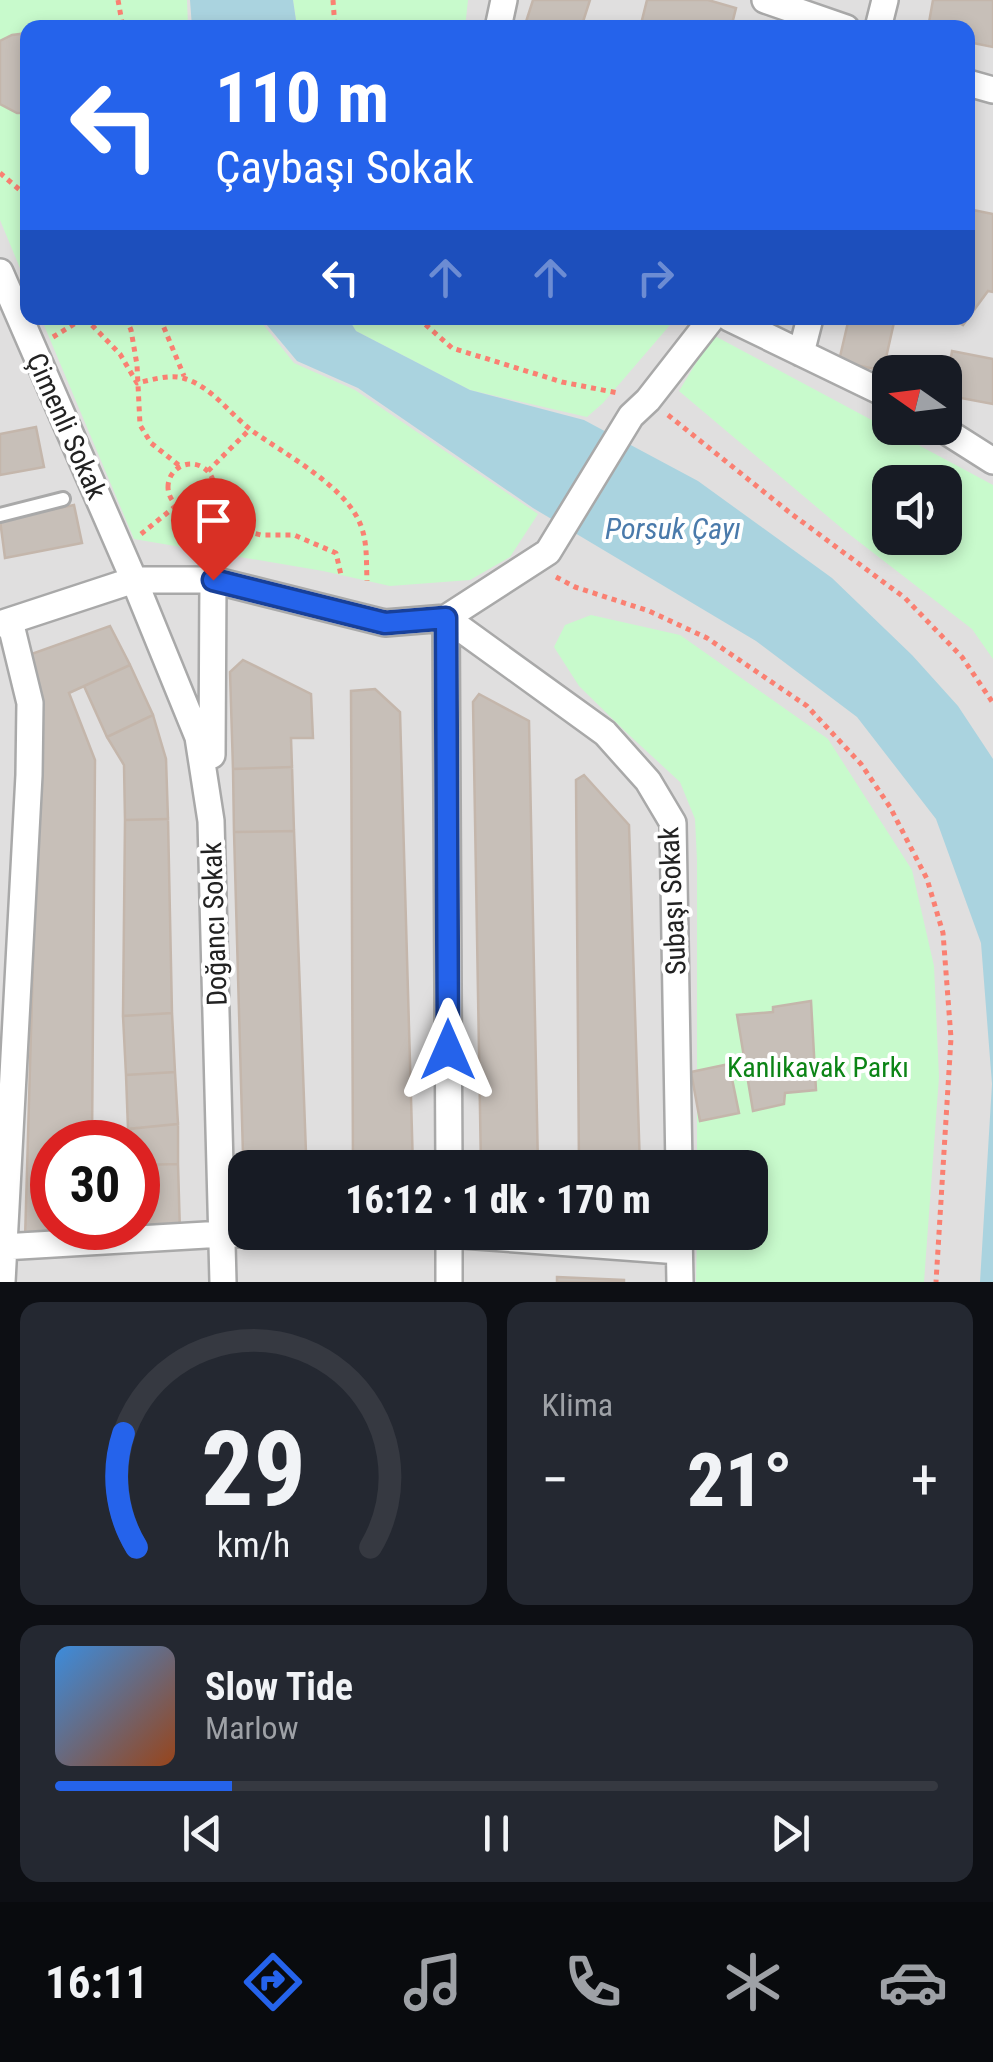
<!DOCTYPE html>
<html lang="tr">
<meta charset="utf-8">
<style>
body{margin:0;font-family:"Roboto Condensed",sans-serif;background:#242831;color:#f1f3f6;height:100vh;display:flex;flex-direction:column;font-size:38px;white-space:nowrap}
*{box-sizing:border-box;margin:0}
p{font-size:32px;color:#9ea1a6}
.icon{flex:none;width:55px;height:55px;fill:none;stroke:currentColor;stroke-width:2;stroke-linecap:round;stroke-linejoin:round}
.map{position:relative;height:1282px;overflow:hidden}
.sheet{display:flex;flex-direction:column;gap:20px;padding:20px;background:#0d0f14;flex:1}
.sheet>*{flex:none}
.guide{position:absolute;left:20px;top:20px;width:955px;height:305px;border-radius:20px;box-shadow:0 5px 15px #0003;background:#2563eb;color:#fff;overflow:hidden}
.needle{width:65px;rotate:284deg}
.tools{position:absolute;left:872px;top:355px;display:grid;gap:20px}
.tools a{display:grid;place-items:center;width:90px;height:90px;border-radius:20px;background:#171b24;box-shadow:0 5px 15px #0003;font-size:50px}
.speed{position:absolute;left:30px;top:1120px;display:flex;gap:20px;font-size:50px;font-weight:700;text-align:center}
.speed>*{display:grid;place-content:center;width:130px;height:130px;border-radius:50%;background:#171b24;box-shadow:0 5px 15px #0003;line-height:1}
.speed .limit{border:15px solid #d22;background:#fff;color:#111}
.pin{position:absolute;display:grid;place-items:center;width:85px;height:85px;color:#fff;margin:-102px -42px;border-radius:50% 50% 50% 0;rotate:-45deg;box-shadow:0 0 10px #0007}
.pin .icon{rotate:45deg}
.me{position:absolute;width:110px;margin:-55px;rotate:0deg;stroke-linejoin:round;filter:drop-shadow(0 0 8px #0008)}
.turn{display:flex;align-items:center;gap:35px;height:210px;padding:0 30px;font-size:45px}
.turn .icon{width:130px;height:130px;stroke-width:2.5}
.turn b{display:block;font-size:70px;line-height:85px}
.lanes{display:flex;align-items:center;height:95px;padding:0 30px;background:#0003;justify-content:center;gap:50px;direction:ltr}
.lanes .off{opacity:.35}
.big{font-size:75px;font-weight:800;line-height:1.1}
.sheet .widget{flex:1;display:flex;flex-direction:column;justify-content:center;gap:15px;min-width:0;padding:0 35px;border-radius:20px;background:#242831}
.sheet .dial{align-items:center;gap:0}
.dial svg{height:260px;overflow:visible;fill:none;stroke:#363941;stroke-width:7;stroke-linecap:round;text-anchor:middle}
.dial text{fill:#f1f3f6;stroke:none}
.song{display:flex;align-items:center;gap:30px}
.cover{width:120px;height:120px;border-radius:15px;background:linear-gradient(135deg,hsl(210 70% 55%),hsl(20 70% 35%))}
.played{height:10px;border-radius:5px;background:linear-gradient(90deg,#2563eb 20%,#363941 20%)}
.keys{display:flex;justify-content:space-around;direction:ltr}
.heat{display:flex;justify-content:space-between;align-items:center;font-size:55px;direction:ltr}
.sheet .tiles{flex:1;display:grid;gap:20px;grid-template-columns:1fr 1fr}
.widget:last-child{grid-column:span 2}
.trip{position:absolute;left:228px;top:1150px;width:540px;height:100px;border-radius:20px;background:#171b24;box-shadow:0 5px 15px #0003;font-weight:800;line-height:100px;text-align:center}
.menu{display:flex;height:160px;justify-content:space-around;align-items:center;background:#090b0e;color:#9ea1a6}
.menu .icon{width:70px;height:70px}
.menu .on{color:#2563eb}
.menu b{font-size:45px;color:#f1f3f6}
.map>svg:first-child{display:block}
</style>
<div class="map">
<svg width="993" height="1282" viewBox="0 0 993 1282">
<rect width="100%" height="100%" fill="#f2efe9"/>
<path fill="#e0dfdf" fill-rule="evenodd" d="M 0,0 L 993,0 L 993,1282 L 0,1282 ZM 28,28 L 968,28 L 968,318 L 28,318 ZM 890,372 L 945,372 L 945,428 L 890,428 ZM 890,482 L 945,482 L 945,538 L 890,538 ZM 52,1142 L 138,1142 L 138,1228 L 52,1228 ZM 245,1168 L 750,1168 L 750,1232 L 245,1232 Z"/>
<path fill="#c8facc" fill-rule="evenodd" d="M 0,0 L 187,0 L 188,27 L 28,28 L 27,285 L 0,220 Z
M 293,0 L 468,0 L 465,28 L 297,27 Z
M 41,318 L 258,318 L 294,363 L 355,390 L 538,514 L 510,557 L 470,580 L 390,586 L 323,571 L 134,539 Z
M 348,318 L 676,318 L 603,403 L 587,417 L 470,390 L 356,331 Z
M 713,335 L 993,485 L 993,659 L 972,629 L 845,531 L 679,391 ZM 890,482 L 945,482 L 945,538 L 890,538 Z
M 591,615 L 680,635 L 828,739 L 912,870 L 934,966 L 939,1077 L 924,1282 L 696,1282 L 697,1233 L 750,1232 L 750,1168 L 697,1167 L 697,860 L 695,819 L 680,782 L 628,734 L 579,686 L 554,647 L 565,625 Z"/>
<path fill="#aad3df" d="M 190,0 L 293,0 L 297,27 L 192,27 Z
M 261,318 L 348,318 L 356,331 L 470,390 L 584,420 L 698,481 L 832,578 L 912,655 L 958,706 L 993,759 L 993,1282 L 980,1282 L 992,1084 L 981,943 L 936,819 L 857,717 L 756,641 L 533,508 L 358,388 L 297,361 Z"/>
<path fill="#c7bfb8" stroke="#c4b6ab" stroke-width="2.5" d="M 533,0 L 590,0 L 581,28 L 524,28 Z
M 647,0 L 708,0 L 736,8 L 731,28 L 640,28 Z
M 933,0 L 993,0 L 993,47 L 968,42 L 968,28 L 928,28 Z
M 28,33 L 28,113 L 17,113 L 0,104 L 0,41 L 12,35 Z
M 968,209 L 993,214 L 993,292 L 988,291 L 963,325 L 952,318 L 968,318 Z
M 849,318 L 895,318 L 883,371 L 839,361 Z
M 952,351 L 993,359 L 993,404 L 945,395 Z
M 36,427 L 44,467 L 0,475 L 0,434 Z
M 74,505 L 82,543 L 5,558 L 0,520 Z
M 110,626 L 130,665 L 69,693 L 95,760 L 92,1142 L 52,1142 L 52,1228 L 91,1228 L 91,1235 L 25,1240 L 40,720 L 23,657 Z
M 243,660 L 311,694 L 313,738 L 291,738 L 292,767 L 233,769 L 230,672 Z
M 130,665 L 153,715 L 107,737 L 84,686 Z
M 375,689 L 400,712 L 413,1168 L 353,1168 L 351,691 Z
M 479,694 L 529,721 L 538,1168 L 481,1168 L 473,702 Z
M 153,715 L 166,759 L 168,819 L 125,820 L 124,765 L 107,737 Z
M 292,767 L 294,831 L 234,832 L 233,769 Z
M 584,775 L 629,825 L 640,1168 L 579,1168 L 576,780 Z
M 168,819 L 172,1013 L 123,1016 L 125,820 Z
M 294,831 L 306,1153 L 243,1155 L 234,832 Z
M 811,1001 L 816,1090 L 785,1093 L 784,1104 L 753,1111 L 737,1015 L 773,1012 L 773,1007 Z
M 172,1013 L 175,1072 L 126,1075 L 123,1016 Z
M 729,1064 L 739,1113 L 700,1121 L 691,1072 Z
M 175,1072 L 178,1124 L 128,1129 L 126,1075 Z
M 178,1124 L 178,1164 L 138,1165 L 138,1142 L 127,1142 L 128,1129 Z
M 306,1153 L 307,1168 L 245,1168 L 245,1224 L 243,1155 Z
M 178,1164 L 180,1233 L 138,1228 L 138,1165 Z
M 557,1277 L 624,1280 L 624,1282 L 557,1282 Z"/>
<g fill="none" stroke-linecap="round" stroke-linejoin="round">
<g stroke="#a9a9a9" stroke-width="18">
<path id="lane" d="M 0,515 L 63,499"/>
</g>
<g stroke="#a9a9a9" stroke-width="30">
<path id="street" d="M 765,0 L 846,28
M 498,28 L 504,0
M 878,28 L 885,0
M 968,83 L 993,90
M 0,272 L 134,580 L 198,737 L 211,821 L 223,1282
M 729,318 L 890,396
M 801,353 L 810,318
M 941,428 L 993,461
M 446,618 L 605,733 L 648,781 L 673,823 L 679,1168
M 446,618 L 449,1168
M 0,624 L 134,580 L 213,580 L 385,623 L 446,618 L 548,552 L 631,416 L 648,400 L 712,318
M 212,755 L 213,580
M 449,1232 L 449,1282
M 679,1232 L 680,1282
M 3,1247 L 223,1234 L 449,1234 L 679,1251
M 2,1282 L 29,775 L 30,703 L 10,621"/>
</g>
<path stroke="#fa8072" stroke-width="5" stroke-dasharray="5 5" stroke-linecap="butt" d="M 118,0 L 123,28
M 333,0 L 335,28
M 0,173 L 28,197
M 85,318 L 120,354 L 137,383 C 151,380 170,374 183,378 C 211,386 229,413 251,430 C 283,453 340,483 358,519 C 368,539 366,559 367,581
M 126,318 L 131,330 L 137,365 L 140,425 L 151,443 L 181,467
M 160,318 L 184,376
M 418,318 L 452,348 L 562,382 L 618,393
M 53,337 L 84,318
M 668,415 L 789,512 L 905,598 L 962,657 L 993,703
M168 487a23 23 0 1 1 46 0a23 23 0 1 1-46 0Z
M 208,471 L 250,429
M 205,505 L 229,527 L 261,535 L 294,535 L 336,553 L 341,575
M 141,534 L 177,505
M 556,577 L 575,587 L 649,611 L 707,638 L 807,706 L 861,764 L 890,807 L 927,879 L 943,933 L 951,1038 L 936,1282"/>
<use href="#lane" stroke="#fff" stroke-width="12"/>
<use href="#street" stroke="#fff" stroke-width="25"/>
</g>
<g fill="none" stroke-linecap="round" stroke-linejoin="round">
<g stroke="#184099" stroke-width="25">
<path id="route" d="M 213,580 L 385,623 L 446,618 L 448,1050"/>
</g>
<use href="#route" stroke="#2563eb" stroke-width="18"/>
</g>
<g text-anchor="middle" stroke-width="8" stroke-linejoin="round" paint-order="stroke">
<g font-size="28" fill="#222" stroke="#fff">
<text transform="translate(67 426) rotate(66)" y="10">Çimenli Sokak</text>
<text transform="translate(672 901) rotate(-93)" y="10">Subaşı Sokak</text>
<text transform="translate(214 924) rotate(-92)" y="10">Doğancı Sokak</text>
</g>
<g font-size="28" fill="#0c8416" stroke="#fff">
<text x="818" y="1077">Kanlıkavak Parkı</text>
</g>
<g font-size="30" font-style="italic" fill="#4a7aab" stroke="#fff">
<text x="673" y="539">Porsuk Çayı</text>
</g>
</g>
</svg>
<div class="tools">
<a><svg class="needle" viewBox="-14 -14 28 28"><path d="M0-13l5 13h-10z" fill="#e53935"/><path d="M0 13l5-13h-10z" fill="#9ea1a6"/></svg></a>
<a><svg class="icon" aria-label="sound" viewBox="0 0 24 24"><path d="M4 9h4l5-4v14l-5-4H4zM17 9q2 3 0 6"/></svg></a>
</div>
<div class="speed"><div class="limit">30</div></div>
<div class="pin" style="left:213px;top:580px;background:#d93025"><svg class="icon" aria-label="arrive" viewBox="0 0 24 24"><path d="M6 21V4h12l-3 4 3 4H6"/></svg></div>
<svg class="me" style="left:448px;top:1050px" viewBox="-20 -20 40 40"><path d="M0-17L14 15 0 8-14 15z" fill="#2563eb" stroke="#fff" stroke-width="4"/></svg>
<div class="trip">16:12 · 1 dk · 170 m</div>
<div class="guide">
<div class="turn"><svg class="icon" aria-label="left" viewBox="0 0 24 24"><path d="M17 20v-9H6M10 6l-5 5 5 5"/></svg><div><b>110 m</b>Çaybaşı Sokak</div></div>
<div class="lanes"><svg class="icon" aria-label="left" viewBox="0 0 24 24"><path d="M17 20v-9H6M10 6l-5 5 5 5"/></svg><svg class="icon off" aria-label="ahead" viewBox="0 0 24 24"><path d="M12 20V5M6 11l6-6 6 6"/></svg><svg class="icon off" aria-label="ahead" viewBox="0 0 24 24"><path d="M12 20V5M6 11l6-6 6 6"/></svg><svg class="icon off" aria-label="right" viewBox="0 0 24 24"><path d="M7 20v-9h11M14 6l5 5-5 5"/></svg></div>
</div>
</div>
<section class="sheet">
<div class="tiles">
<div class="widget dial"><svg viewBox="0 0 100 80">
<path d="M14 69A42 42 0 1 1 86 69"/>
<path d="M14 69A42 42 0 0 1 10 34" stroke="#2563eb"/>
<text x="50" y="56" font-size="32" font-weight="700">29</text>
<text x="50" y="72" font-size="11">km/h</text>
</svg></div>
<div class="widget"><p>Klima</p>
<div class="heat"><a>−</a><b class="big">21°</b><a>+</a></div>
</div>
<div class="widget">
<div class="song"><i class="cover"></i><div><b>Slow Tide</b><p>Marlow</p></div></div>
<div class="played"></div>
<div class="keys"><svg class="icon" aria-label="previous" viewBox="0 0 24 24"><path d="M18 5L8 12l10 7zM5 5v14"/></svg><svg class="icon" aria-label="pause" viewBox="0 0 24 24"><path d="M8 5v14M16 5v14"/></svg><svg class="icon" aria-label="next" viewBox="0 0 24 24"><path d="M6 5l10 7-10 7zM19 5v14"/></svg></div>
</div>
</div>
</section>
<nav class="menu">
<b>16:11</b>
<svg class="icon on" aria-label="directions" viewBox="0 0 24 24"><path d="M12 3l9 9-9 9-9-9zM9 14v-3h6M13 9l2 2-2 2"/></svg>
<svg class="icon" aria-label="music" viewBox="0 0 24 24"><path d="M9 18V5l10-2v13"/><circle cx="6" cy="18" r="3"/><circle cx="16" cy="16" r="3"/></svg>
<svg class="icon" aria-label="phone" viewBox="0 0 24 24"><path d="M5 4h4l2 5-3 2q2 4 5 5l2-3 5 2v4C11 20 4 13 5 4z"/></svg>
<svg class="icon" aria-label="climate" viewBox="0 0 24 24"><path d="M12 3v18M4 7l16 10M4 17L20 7"/></svg>
<svg class="icon" aria-label="car" viewBox="0 0 24 24"><path d="M5 17H2v-5l4-1 3-4h7l3 4 3 1v5h-3M9 17h6M6 11h13"/><circle cx="7" cy="17" r="2"/><circle cx="17" cy="17" r="2"/></svg>
</nav>
